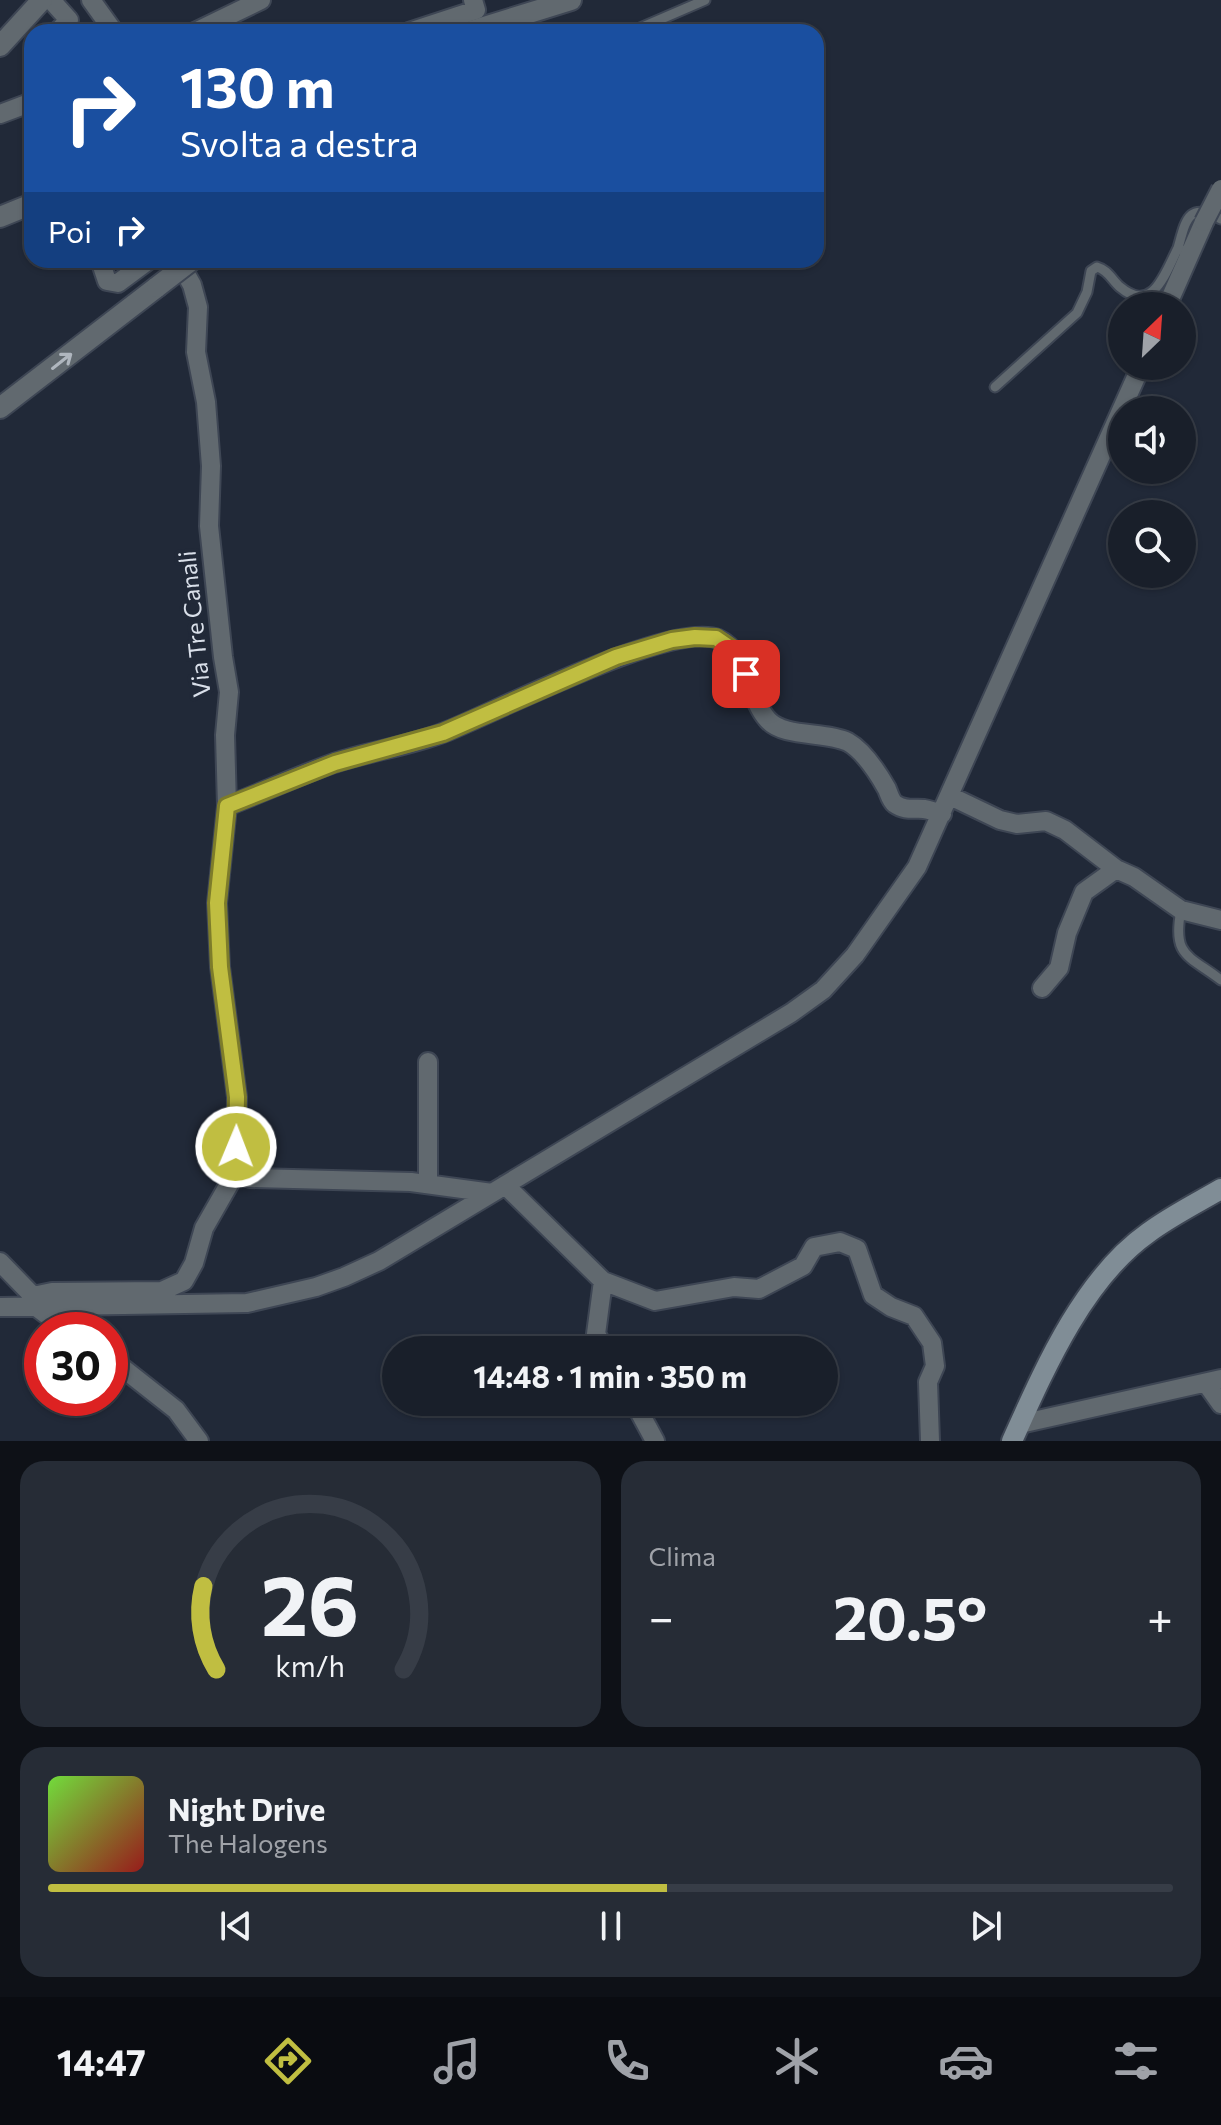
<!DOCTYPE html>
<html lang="it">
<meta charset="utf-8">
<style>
body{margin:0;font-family:Commissioner,sans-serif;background:#262c36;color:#f1f3f6;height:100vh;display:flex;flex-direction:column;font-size:30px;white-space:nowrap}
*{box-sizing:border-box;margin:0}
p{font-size:26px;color:#9fa2a8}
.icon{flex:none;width:44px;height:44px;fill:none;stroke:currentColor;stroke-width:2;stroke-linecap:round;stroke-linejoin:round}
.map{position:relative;height:1441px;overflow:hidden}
.sheet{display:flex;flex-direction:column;gap:20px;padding:20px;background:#0e1117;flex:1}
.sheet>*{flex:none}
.guide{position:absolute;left:24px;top:24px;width:800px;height:244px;border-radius:24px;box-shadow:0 2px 6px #0004,0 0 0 2px #373d47;background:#1a4fa0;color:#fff;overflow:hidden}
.needle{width:52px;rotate:25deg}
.tools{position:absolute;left:1108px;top:292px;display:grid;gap:16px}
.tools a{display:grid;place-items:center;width:88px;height:88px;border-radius:50%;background:#191f2a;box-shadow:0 2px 6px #0004,0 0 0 2px #373d47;font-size:40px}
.speed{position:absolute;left:24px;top:1312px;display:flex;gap:16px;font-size:40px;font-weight:700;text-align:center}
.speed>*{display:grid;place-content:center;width:104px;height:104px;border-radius:50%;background:#191f2a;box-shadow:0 2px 6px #0004,0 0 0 2px #373d47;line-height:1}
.speed .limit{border:12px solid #d22;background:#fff;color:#111}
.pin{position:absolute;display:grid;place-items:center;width:68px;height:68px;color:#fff;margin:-34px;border-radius:16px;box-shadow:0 4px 12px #0006}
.me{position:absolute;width:88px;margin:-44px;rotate:1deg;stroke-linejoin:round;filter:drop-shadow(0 0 6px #0008)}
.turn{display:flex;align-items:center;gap:28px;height:168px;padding:0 24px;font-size:36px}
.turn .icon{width:104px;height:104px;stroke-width:2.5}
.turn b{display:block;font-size:56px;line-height:68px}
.then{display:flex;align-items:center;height:76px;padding:0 24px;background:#0003;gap:16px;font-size:30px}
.big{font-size:60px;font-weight:700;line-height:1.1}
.sheet .tile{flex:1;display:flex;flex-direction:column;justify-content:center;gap:12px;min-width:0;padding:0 28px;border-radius:24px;background:#262c36}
.sheet .dial{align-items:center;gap:0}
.dial svg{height:208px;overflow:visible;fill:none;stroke:#373d47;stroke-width:7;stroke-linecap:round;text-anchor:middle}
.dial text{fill:#f1f3f6;stroke:none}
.song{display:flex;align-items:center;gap:24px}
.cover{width:96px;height:96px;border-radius:12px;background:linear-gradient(135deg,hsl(100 70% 55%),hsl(0 70% 35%))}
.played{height:8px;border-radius:4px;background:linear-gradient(90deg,#c0be41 55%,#373d47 55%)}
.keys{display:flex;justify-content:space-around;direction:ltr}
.heat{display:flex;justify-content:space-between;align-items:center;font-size:44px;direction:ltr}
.sheet .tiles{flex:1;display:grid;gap:20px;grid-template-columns:1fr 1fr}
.tile:last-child{grid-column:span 2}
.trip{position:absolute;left:382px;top:1336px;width:456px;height:80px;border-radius:40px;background:#191f2a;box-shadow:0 2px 6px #0004,0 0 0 2px #373d47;font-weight:700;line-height:80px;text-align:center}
.menu{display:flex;height:128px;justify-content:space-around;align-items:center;background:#0a0c11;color:#9fa2a8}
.menu .icon{width:56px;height:56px}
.menu .active{color:#c0be41}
.menu b{font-size:36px;color:#f1f3f6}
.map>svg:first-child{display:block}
</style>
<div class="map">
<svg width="1221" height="1441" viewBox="0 0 1221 1441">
<rect width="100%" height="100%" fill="#212938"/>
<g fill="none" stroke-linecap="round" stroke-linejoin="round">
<g stroke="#3e4654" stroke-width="13">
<path id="service" d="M 631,32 L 705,0
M 1184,251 L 1178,248 C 1186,220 1188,201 1221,219
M 995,387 L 1077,313 L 1087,292 L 1091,271 L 1097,267 C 1108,270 1112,280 1120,287 C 1153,315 1165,273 1178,248
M 1181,910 C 1172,956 1188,955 1221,980"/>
</g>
<g stroke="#3e4654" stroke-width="22">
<path id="minor" d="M 51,0 L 69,20 L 57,32
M 91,0 L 114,32
M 195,32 L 261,0
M 409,32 L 476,10 L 473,0
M 0,114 L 32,102
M 100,260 L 107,281 L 118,283 L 149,260
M 1167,306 L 1204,222
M 950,796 L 1000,820 L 1017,824 L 1046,821 L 1065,830 L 1116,869 L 1134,877 L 1181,910 L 1221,920
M 227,806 C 263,792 298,776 334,763 C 370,751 410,746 445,732 C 496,712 673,620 718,639 C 749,653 747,697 768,720 C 784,738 825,731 848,742 C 864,751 878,773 887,789 C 889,794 891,801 895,804 C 905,811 914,808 924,809 C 930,810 936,812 942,814
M 1042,988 L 1059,968 L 1067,933 L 1084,892 L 1116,869
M 236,1172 L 250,1178 L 411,1182 L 492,1193
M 428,1184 L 428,1062
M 505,1185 L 603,1281 L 655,1301 L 734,1287 L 759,1289 L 803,1266 L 814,1247 L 840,1242 L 857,1249 L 873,1295 L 891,1307 L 914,1316 L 932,1343 L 935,1366 L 928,1382 L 930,1441
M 0,1262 L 33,1296
M 603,1281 L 596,1334 L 605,1350
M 33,1296 L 52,1292 L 162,1291 L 184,1281 L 194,1263 L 204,1228 L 236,1172 L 237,1097 L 220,967 L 217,903 L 227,806 L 225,735 L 229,692 L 223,657 L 209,526 L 211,466 L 206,402 L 196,352 L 198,307 L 192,285 L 178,260
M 35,1306 L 67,1330
M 0,1307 L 247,1303 L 316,1287 L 344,1277 L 379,1261 L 791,1013 L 823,990 L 855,955 L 917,867 L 1141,366
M 110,1358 L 176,1410 L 199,1441
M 1206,1383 L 1221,1404
M 634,1402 L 655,1441
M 1020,1424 L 1221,1379"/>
</g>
<g stroke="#3e4654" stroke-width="24">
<path id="tertiary" d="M 468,32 L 571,0
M 0,46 L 42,0
M 0,217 L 32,204
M 0,408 L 157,287"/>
</g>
<g stroke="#3e4654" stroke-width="24">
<path id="secondary" d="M 1012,1441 C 1044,1370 1083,1279 1148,1233 C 1171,1216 1197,1203 1221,1189"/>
</g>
<use href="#service" stroke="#61696f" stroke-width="9"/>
<use href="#minor" stroke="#61696f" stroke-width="18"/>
<use href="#tertiary" stroke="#61696f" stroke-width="20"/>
<use href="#secondary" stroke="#808d96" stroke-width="20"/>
<g stroke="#3e4654" stroke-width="22" stroke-linecap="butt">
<path id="minor-bridge" d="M 1204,222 L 1221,189"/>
</g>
<g stroke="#3e4654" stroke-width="24" stroke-linecap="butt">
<path id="tertiary-bridge" d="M 157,287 L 192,260"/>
</g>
<use href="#minor-bridge" stroke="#61696f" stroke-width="18"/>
<use href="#tertiary-bridge" stroke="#61696f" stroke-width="20"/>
</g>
<defs><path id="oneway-shaft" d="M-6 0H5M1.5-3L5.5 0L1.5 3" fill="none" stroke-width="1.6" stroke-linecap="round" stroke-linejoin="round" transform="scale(2)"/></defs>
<use stroke="#afb6be" href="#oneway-shaft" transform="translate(62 361) rotate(-38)"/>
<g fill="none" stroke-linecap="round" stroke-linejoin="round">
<g stroke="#7d7c2a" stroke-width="20">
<path id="route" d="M 236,1147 L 237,1097 L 220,967 L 217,903 L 227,806 L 335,763 L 443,733 L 616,657 L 672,640 L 695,637 L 716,638 L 732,649 L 746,674"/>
</g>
<use href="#route" stroke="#c0be41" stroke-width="14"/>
</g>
<g text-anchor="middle" stroke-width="8" stroke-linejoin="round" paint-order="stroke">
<g font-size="24" fill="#d9dfe9" stroke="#212938">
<text transform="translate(195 624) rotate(-96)" y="8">Via Tre Canali</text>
</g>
</g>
</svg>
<div class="tools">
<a><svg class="needle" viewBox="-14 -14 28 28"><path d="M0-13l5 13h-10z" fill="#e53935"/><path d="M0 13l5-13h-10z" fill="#9fa2a8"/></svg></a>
<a><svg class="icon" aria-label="sound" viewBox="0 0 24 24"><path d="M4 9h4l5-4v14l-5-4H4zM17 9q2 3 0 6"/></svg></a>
<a><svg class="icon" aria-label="search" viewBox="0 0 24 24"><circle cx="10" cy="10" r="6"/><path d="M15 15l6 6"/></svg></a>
</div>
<div class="speed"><div class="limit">30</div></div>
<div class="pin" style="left:746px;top:674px;background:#d93025"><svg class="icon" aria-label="arrive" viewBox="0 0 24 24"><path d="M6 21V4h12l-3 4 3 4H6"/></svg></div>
<svg class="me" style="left:236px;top:1147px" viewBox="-20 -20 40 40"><circle r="17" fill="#c0be41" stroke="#fff" stroke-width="3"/><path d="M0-11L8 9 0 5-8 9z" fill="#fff"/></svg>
<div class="trip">14:48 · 1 min · 350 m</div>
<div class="guide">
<div class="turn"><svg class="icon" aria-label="right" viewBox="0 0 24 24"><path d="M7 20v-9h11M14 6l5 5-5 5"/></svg><div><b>130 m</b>Svolta a destra</div></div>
<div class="then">Poi<svg class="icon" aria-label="right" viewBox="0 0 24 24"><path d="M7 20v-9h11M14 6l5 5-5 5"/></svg></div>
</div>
</div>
<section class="sheet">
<div class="tiles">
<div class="tile dial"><svg viewBox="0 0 100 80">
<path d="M14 69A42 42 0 1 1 86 69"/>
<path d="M14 69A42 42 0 0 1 9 37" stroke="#c0be41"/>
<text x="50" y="56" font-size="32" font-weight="700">26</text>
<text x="50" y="72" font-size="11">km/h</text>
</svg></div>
<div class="tile"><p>Clima</p>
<div class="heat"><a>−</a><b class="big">20.5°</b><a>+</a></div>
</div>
<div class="tile">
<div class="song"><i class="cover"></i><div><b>Night Drive</b><p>The Halogens</p></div></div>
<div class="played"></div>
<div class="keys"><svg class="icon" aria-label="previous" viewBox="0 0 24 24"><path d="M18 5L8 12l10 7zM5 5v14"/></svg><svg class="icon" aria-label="pause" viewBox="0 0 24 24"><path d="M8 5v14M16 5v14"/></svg><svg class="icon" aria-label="next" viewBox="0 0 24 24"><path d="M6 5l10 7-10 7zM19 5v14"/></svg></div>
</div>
</div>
</section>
<nav class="menu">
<b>14:47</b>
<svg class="icon active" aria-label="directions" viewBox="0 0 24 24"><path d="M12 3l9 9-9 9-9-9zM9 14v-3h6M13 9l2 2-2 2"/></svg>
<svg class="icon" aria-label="music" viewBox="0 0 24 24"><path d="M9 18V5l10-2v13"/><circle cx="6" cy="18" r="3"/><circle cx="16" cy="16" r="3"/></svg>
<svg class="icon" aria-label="phone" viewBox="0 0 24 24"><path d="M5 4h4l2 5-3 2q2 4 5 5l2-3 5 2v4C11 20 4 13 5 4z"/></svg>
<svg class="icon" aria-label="climate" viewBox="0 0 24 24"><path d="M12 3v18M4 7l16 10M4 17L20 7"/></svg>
<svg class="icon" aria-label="car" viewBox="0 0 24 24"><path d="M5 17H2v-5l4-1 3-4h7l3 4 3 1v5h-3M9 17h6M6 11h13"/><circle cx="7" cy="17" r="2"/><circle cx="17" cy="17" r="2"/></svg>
<svg class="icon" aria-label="filters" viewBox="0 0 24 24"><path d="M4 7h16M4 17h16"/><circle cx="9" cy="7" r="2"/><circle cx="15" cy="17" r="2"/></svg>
</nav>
